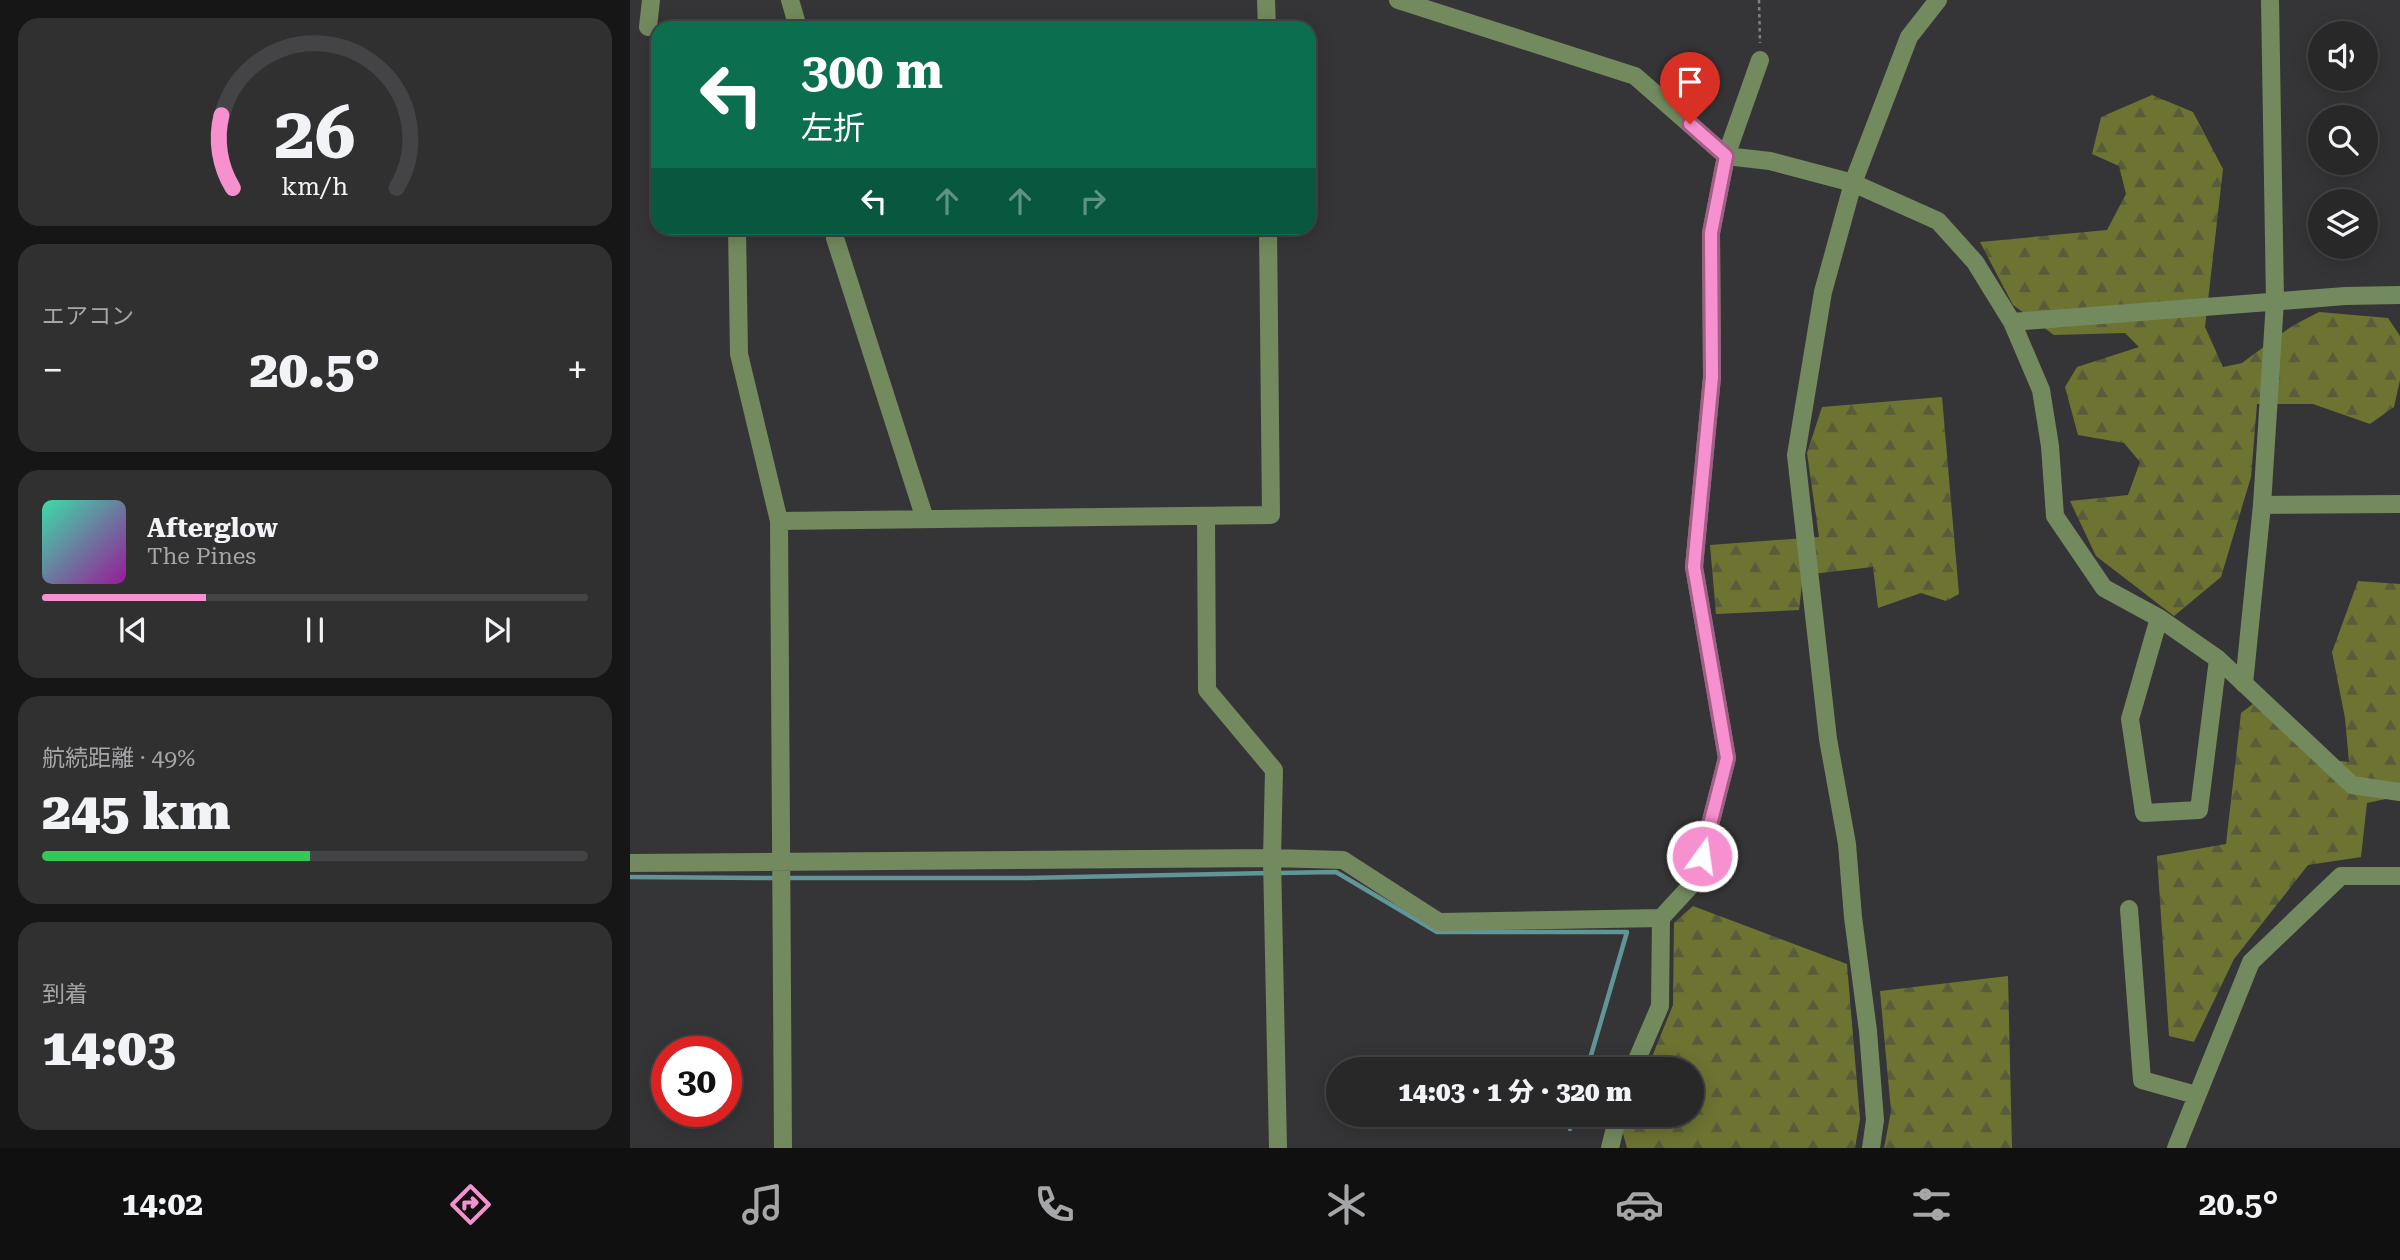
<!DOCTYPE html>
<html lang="ja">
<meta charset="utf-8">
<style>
body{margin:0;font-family:"Roboto Serif","Noto Sans JP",serif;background:#303031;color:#f1f3f6;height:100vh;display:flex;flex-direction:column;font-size:26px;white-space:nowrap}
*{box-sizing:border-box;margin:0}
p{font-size:23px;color:#a5a6a8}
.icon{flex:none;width:38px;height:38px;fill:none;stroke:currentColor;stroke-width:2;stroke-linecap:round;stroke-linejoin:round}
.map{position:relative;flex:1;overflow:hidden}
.drawer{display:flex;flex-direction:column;gap:18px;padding:18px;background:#161617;width:630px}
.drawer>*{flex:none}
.guide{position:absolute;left:21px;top:21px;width:665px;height:214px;border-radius:21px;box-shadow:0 4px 18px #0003,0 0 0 2px #444446;background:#0b6e4f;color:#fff;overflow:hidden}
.fabs{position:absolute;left:1678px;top:21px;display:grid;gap:14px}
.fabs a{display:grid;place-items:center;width:70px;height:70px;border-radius:50%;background:#282829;box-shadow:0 4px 18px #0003,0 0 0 2px #444446;font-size:35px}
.speed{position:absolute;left:21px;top:1036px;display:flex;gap:14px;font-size:35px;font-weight:700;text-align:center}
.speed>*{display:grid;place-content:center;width:91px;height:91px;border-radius:50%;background:#282829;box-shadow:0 4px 18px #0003,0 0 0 2px #444446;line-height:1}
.speed .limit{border:10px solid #d22;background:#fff;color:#111}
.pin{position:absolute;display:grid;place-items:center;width:60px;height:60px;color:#fff;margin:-72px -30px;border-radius:50% 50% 50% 0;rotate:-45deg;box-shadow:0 0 7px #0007}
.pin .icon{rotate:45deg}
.me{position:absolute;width:77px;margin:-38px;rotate:14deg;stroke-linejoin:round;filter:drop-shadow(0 0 5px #0008)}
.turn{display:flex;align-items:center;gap:24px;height:147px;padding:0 35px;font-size:32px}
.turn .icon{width:91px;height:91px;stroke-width:2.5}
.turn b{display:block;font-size:49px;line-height:60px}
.lanes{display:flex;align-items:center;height:66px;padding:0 35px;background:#0003;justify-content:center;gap:35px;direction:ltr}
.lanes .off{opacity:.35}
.big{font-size:52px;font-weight:800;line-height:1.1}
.drawer .tile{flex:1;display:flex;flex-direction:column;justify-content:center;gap:10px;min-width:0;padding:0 24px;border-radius:21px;background:#303031}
.drawer .dial{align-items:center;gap:0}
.dial svg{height:182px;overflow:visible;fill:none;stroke:#444446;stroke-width:7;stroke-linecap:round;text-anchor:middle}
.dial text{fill:#f1f3f6;stroke:none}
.song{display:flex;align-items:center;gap:21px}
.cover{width:84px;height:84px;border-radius:10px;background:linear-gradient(135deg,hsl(160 70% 55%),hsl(300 70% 35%))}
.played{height:7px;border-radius:4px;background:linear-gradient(90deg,#f790ce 30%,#444446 30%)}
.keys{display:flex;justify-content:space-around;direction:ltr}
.heat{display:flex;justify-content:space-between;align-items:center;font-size:38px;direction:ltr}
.charge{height:10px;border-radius:5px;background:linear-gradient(90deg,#34c759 49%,#444446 0)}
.trip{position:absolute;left:696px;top:1057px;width:378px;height:70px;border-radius:35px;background:#282829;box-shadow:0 4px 18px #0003,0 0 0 2px #444446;font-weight:800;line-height:70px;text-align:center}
.tabs{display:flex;height:112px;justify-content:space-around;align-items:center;background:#101010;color:#a5a6a8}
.tabs .icon{width:49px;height:49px}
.tabs .current{color:#f790ce}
.tabs b{font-size:32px;color:#f1f3f6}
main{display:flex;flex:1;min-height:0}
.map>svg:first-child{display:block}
</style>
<main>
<section class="drawer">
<div class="tile dial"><svg viewBox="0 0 100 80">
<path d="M14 69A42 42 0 1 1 86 69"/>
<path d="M14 69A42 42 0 0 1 9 37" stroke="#f790ce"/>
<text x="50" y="56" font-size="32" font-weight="700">26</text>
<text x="50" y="72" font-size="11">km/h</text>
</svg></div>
<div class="tile"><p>エアコン</p>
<div class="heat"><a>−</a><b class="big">20.5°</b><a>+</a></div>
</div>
<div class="tile">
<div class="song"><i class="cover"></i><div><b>Afterglow</b><p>The Pines</p></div></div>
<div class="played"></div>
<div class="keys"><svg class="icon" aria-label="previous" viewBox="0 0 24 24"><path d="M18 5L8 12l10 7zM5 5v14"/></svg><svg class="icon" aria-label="pause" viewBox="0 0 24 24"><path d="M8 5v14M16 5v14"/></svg><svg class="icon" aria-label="next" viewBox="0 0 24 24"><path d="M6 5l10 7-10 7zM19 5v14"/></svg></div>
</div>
<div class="tile"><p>航続距離 · 49%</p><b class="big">245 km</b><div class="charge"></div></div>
<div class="tile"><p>到着</p><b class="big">14:03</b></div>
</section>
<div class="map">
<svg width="1770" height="1148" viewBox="0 0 1770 1148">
<defs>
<pattern id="forest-firs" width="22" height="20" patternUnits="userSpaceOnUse" patternTransform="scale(1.75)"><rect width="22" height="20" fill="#6d7431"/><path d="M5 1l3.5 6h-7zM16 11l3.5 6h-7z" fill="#585c3b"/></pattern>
</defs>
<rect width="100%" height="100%" fill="#353537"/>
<path fill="url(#forest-firs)" d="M 1522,95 L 1563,112 L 1593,169 L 1575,327 L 1593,367 L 1612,363 L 1662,326 L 1689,312 L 1758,318 L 1770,336 L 1770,380 L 1764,407 L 1740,424 L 1683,404 L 1627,404 L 1621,477 L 1591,577 L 1544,616 L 1466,556 L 1440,501 L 1498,495 L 1510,462 L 1494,443 L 1448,435 L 1435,387 L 1447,367 L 1509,347 L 1495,333 L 1424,335 L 1383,305 L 1350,242 L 1477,230 L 1496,194 L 1489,166 L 1462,154 L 1471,117 Z
M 1312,397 L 1329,594 L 1316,601 L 1291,593 L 1248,608 L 1243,567 L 1173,575 L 1169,610 L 1086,614 L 1080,545 L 1189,537 L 1177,453 L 1192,407 Z
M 1728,581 L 1770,584 L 1770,796 L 1737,803 L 1731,857 L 1678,865 L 1604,959 L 1564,1042 L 1539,1036 L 1527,856 L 1596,844 L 1611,713 L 1623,704 L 1682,758 L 1719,762 L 1715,718 L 1702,652 Z
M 1063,906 L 1217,964 L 1230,1119 L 1225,1148 L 997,1148 L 992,1130 L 998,1115 L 1062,1115 L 1062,1069 L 1017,1069 L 1043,1005 L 1044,923 Z
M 1378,976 L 1382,1148 L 1254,1148 L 1261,1111 L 1250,991 Z"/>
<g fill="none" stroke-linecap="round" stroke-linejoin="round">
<path stroke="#619597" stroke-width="4.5" d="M 648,873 L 706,872 L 807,932 L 997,932 L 957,1069
M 0,877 L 146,878
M 155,878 L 396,878 L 640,873
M 940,1129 L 944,1115"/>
<path stroke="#808082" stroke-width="2.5" stroke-dasharray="3.5 3.5" stroke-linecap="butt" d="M 1129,0 L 1130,43"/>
<path stroke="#738a5e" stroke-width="18" d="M 160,0 L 167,24 L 166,28
M 636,0 L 637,28
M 768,0 L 1005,76 L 1096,156 L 1140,161 L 1223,183 L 1308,221 L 1345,262 L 1382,322 L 1411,390 L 1420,446 L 1425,516 L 1474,588 L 1529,618 L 1588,659 L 1722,785 L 1770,792
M 18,27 L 21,0
M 107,228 L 109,354 L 149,521 L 153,1148
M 204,228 L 205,238 L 295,519
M 1382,322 L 1715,296 L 1770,295
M 1632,505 L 1770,504
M 576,516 L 577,690 L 644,770 L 642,858 L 648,1148
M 149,521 L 641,515 L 638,228
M 1529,618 L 1500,719 L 1514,813 L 1569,810 L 1588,659
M 1614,684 L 1632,505 L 1645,301 L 1640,0
M 0,863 L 642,858 L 713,860 L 809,922 L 1031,918
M 1499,909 L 1512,1080 L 1566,1095
M 1003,1069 L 1030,1006 L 1031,918 L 1066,880 L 1097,758 L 1064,567 L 1082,377 L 1081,233 L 1096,156 L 1130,60
M 980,1148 L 988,1115
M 1241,1148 L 1245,1120 L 1238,1031 L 1223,917 L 1217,844 L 1198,739 L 1166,455 L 1193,292 L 1223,183 L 1279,37 L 1308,0
M 1546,1148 L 1621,962 L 1711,876 L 1770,876"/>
</g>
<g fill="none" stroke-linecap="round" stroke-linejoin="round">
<g stroke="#a15e86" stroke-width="18">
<path id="route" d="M 1060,124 L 1096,156 L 1081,233 L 1082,377 L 1064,567 L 1097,758 L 1072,856"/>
</g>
<use href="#route" stroke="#f790ce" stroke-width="12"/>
</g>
</svg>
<div class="fabs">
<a><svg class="icon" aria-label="sound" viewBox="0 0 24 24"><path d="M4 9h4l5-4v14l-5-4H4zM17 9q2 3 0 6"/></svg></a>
<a><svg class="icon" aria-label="search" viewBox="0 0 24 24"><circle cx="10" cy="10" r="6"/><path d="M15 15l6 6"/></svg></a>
<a><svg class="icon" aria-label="layers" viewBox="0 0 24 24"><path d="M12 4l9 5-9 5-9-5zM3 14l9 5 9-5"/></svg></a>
</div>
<div class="speed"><div class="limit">30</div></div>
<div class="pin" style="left:1060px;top:124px;background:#d93025"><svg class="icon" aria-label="arrive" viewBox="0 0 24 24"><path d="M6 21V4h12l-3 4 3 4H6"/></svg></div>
<svg class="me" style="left:1072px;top:856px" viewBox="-20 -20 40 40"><circle r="17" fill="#f790ce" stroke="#fff" stroke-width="3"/><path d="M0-11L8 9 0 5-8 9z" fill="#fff"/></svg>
<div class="trip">14:03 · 1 分 · 320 m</div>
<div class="guide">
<div class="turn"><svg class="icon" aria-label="left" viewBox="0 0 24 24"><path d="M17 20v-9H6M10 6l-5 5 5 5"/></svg><div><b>300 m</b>左折</div></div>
<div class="lanes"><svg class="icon" aria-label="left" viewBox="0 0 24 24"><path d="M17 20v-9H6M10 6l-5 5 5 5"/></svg><svg class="icon off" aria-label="ahead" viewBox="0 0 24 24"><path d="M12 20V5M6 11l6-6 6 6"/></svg><svg class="icon off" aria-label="ahead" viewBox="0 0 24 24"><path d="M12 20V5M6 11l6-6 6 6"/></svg><svg class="icon off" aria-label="right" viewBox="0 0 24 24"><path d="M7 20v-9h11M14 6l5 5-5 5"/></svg></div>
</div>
</div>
</main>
<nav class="tabs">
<b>14:02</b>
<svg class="icon current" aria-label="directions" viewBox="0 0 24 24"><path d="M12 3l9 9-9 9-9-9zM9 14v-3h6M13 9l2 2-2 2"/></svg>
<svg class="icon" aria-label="music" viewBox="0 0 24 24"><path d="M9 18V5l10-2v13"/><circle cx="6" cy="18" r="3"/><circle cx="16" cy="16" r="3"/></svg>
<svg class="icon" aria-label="phone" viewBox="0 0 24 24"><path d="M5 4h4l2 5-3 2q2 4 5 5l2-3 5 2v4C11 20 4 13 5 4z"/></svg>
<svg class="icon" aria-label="climate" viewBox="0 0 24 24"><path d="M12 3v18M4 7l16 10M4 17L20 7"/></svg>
<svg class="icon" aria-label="car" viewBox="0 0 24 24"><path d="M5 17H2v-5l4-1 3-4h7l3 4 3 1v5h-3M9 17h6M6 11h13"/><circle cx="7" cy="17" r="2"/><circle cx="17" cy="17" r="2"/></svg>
<svg class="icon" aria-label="filters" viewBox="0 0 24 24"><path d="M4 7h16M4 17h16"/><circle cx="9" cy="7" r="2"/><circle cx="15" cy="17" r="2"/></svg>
<b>20.5°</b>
</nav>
